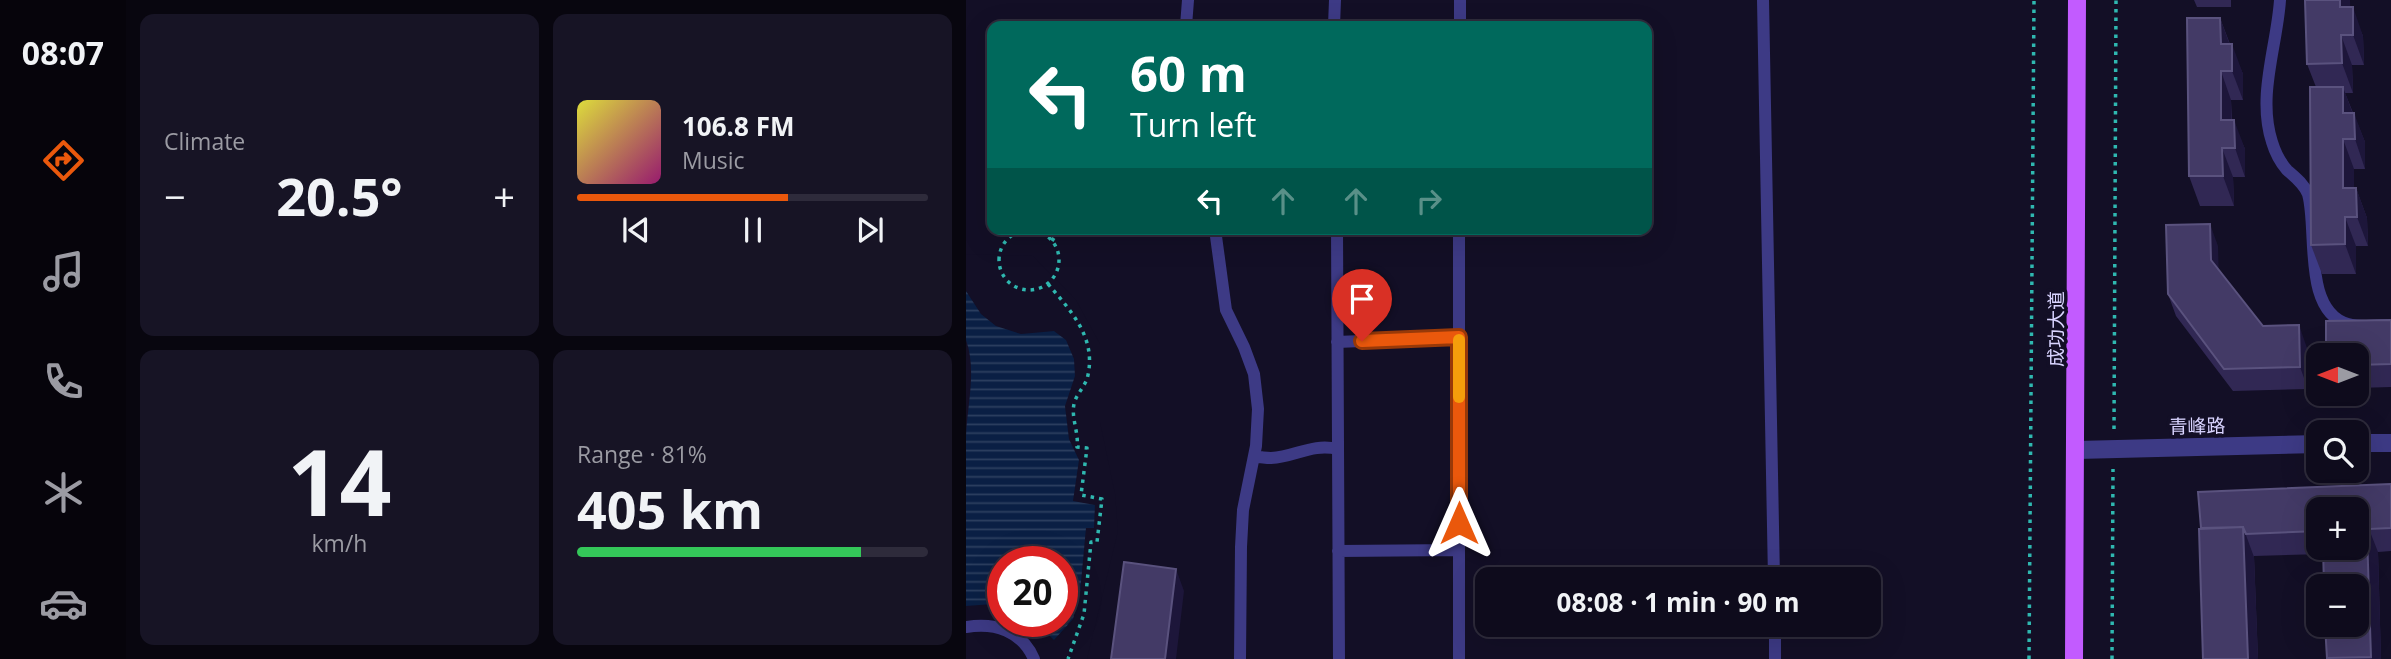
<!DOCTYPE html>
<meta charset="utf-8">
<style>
body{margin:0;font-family:"Open Sans","Noto Sans SC",sans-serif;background:#171425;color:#f1f3f6;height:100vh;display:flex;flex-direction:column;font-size:26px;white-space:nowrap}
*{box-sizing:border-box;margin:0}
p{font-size:23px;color:#9b9ba3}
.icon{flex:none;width:38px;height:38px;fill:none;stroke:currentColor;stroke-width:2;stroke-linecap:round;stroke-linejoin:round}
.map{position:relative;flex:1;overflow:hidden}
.drawer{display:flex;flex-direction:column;gap:14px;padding:14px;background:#08060f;width:840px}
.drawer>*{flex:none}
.banner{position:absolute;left:21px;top:21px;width:665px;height:214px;border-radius:14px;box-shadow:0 7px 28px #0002,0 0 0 2px #2e2b3b;background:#00695c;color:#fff;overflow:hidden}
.needle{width:46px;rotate:270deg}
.buttons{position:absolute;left:1340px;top:343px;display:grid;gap:14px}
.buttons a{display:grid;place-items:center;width:63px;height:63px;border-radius:14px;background:#0e0b1c;box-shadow:0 7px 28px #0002,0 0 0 2px #2e2b3b;font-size:35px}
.speed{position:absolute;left:21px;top:546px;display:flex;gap:14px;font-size:35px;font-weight:700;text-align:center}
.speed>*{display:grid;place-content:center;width:91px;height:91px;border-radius:50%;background:#0e0b1c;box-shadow:0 7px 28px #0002,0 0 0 2px #2e2b3b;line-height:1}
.speed .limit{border:10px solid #d22;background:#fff;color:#111}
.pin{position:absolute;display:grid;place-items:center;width:60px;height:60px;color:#fff;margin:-72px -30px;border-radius:50% 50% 50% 0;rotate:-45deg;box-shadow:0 0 7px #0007}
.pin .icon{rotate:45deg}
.me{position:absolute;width:77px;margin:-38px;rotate:0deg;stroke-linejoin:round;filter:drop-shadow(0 0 5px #0008)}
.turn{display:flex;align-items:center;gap:24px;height:147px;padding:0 28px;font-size:32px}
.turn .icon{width:91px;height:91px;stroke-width:2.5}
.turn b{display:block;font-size:49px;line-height:60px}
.lanes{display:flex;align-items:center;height:66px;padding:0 28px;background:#0003;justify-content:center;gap:35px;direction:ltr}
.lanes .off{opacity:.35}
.big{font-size:52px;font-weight:700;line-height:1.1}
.drawer .card{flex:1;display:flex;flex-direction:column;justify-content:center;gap:10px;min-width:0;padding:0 24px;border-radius:14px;background:#171425}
.drawer .dial{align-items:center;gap:0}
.dial b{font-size:91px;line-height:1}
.song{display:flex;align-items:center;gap:21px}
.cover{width:84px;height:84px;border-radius:10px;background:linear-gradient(135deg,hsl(60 70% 55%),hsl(320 70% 35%))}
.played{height:7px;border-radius:4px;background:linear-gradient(90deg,#ea580c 60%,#2e2b3b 60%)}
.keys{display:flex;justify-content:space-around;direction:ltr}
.heat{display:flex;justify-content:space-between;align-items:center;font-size:38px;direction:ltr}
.charge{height:10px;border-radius:5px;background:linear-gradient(90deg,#34c759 81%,#2e2b3b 0)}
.drawer .tiles{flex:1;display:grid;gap:14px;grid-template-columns:repeat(2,1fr)}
.trip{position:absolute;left:509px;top:567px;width:406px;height:70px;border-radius:14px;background:#0e0b1c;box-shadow:0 7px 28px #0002,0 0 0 2px #2e2b3b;font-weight:700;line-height:70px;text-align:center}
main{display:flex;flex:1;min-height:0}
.tab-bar{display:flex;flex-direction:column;width:126px;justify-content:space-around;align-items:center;background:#06040b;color:#9b9ba3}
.tab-bar .icon{width:49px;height:49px}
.tab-bar .active{color:#ea580c}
.tab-bar b{font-size:32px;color:#f1f3f6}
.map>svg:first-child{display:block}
</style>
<main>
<nav class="tab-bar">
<b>08:07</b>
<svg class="icon active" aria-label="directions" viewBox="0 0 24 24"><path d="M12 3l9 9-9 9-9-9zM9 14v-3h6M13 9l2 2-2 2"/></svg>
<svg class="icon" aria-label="music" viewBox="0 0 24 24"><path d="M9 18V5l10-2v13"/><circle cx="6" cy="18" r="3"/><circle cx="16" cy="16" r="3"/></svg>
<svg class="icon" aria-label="phone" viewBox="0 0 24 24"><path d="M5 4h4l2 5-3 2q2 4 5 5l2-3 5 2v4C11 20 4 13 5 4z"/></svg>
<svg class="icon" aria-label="climate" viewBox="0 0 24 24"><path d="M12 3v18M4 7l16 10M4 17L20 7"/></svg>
<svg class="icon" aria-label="car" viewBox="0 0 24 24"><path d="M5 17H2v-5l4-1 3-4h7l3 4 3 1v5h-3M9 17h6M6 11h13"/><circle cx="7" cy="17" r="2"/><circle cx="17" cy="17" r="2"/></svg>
</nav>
<section class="drawer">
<div class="tiles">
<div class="card"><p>Climate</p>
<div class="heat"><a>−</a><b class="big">20.5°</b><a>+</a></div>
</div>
<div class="card">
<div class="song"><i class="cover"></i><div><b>106.8 FM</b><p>Music</p></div></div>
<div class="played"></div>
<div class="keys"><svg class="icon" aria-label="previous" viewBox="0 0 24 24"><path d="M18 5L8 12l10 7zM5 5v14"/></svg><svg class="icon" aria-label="pause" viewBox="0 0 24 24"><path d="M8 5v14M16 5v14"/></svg><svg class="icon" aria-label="next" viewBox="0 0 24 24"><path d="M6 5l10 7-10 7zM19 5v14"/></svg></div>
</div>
<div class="card dial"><b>14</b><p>km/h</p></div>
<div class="card"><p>Range · 81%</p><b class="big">405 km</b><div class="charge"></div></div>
</div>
</section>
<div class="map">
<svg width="1425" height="659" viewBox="0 0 1425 659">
<defs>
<pattern id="water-rules" width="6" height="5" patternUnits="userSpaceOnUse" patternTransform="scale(1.75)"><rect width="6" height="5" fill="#0a1f44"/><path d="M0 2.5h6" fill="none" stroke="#2d3f60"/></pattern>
</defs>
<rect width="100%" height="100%" fill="#130f26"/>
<path fill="url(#water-rules)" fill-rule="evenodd" d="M 0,258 L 83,276 L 131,423 L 140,470 L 117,659 L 0,659 C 0,585 0,511 0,437 C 1,406 11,370 0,340 ZM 37,562 L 96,562 L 96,621 L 37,621 Z"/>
<path fill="#130f26" d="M 0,254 L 67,256 L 110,300 L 134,344 L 134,422 L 149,494 L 152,531 L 121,659 L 0,659 L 0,606 L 28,604 L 37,606 L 37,621 L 68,621 L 88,640 L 107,619 L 114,593 L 120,528 L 128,528 L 129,505 L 107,501 L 113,460 L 103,439 L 99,406 L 109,376 L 108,359 L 100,340 L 88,331 L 55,334 L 30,326 L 15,314 L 0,291 Z"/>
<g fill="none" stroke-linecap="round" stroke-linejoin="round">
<path stroke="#2fb8b0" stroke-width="3.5" stroke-dasharray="3.5 5" stroke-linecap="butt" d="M33 260a30 30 0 1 1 60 0a30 30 0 1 1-60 0Z
M 86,241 L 94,229
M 82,284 C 105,311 130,337 122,375 C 120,386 110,394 108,404 C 105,418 113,433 111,447 L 121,448 L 115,495 L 136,499 L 131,542 L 125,542 L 118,614 L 102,659
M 1148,429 L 1150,0
M 1063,659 L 1068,0
M 1146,659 L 1147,469"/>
<path stroke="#3d3a85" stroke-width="12" d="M 797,0 L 808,579
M 1314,0 C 1311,46 1291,96 1306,142 C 1309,152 1314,162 1321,170 C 1329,177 1338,184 1342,194 C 1352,229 1336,311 1382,324 C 1395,328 1412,325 1425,325
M 220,26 L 222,0
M 368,26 L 369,0
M 494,26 L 494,0
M 249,229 L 260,310 L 278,347 L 288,374 L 292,409 L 290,446 L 277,510 L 275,547 L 274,659
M 371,229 L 373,659
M 371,342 L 493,337
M 288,456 C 293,457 300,458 305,458 C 330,457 345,443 372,449
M 372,551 L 493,550
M 809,625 L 809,659
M 0,627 C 29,622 56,631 68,659
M 493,659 L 493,229"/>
<path stroke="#3d3a85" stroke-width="18" d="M 1391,443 L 1425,443
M 1111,450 L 1353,444"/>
<path stroke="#c25bff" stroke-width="18" d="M 1108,659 L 1111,0"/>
</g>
<path fill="#312854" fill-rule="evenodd" d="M 1228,0 L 1265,0 L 1265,7 L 1231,7 Z
M 1384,7 L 1397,36 L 1398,65 L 1386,65 L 1387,93 L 1379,93 L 1399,142 L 1399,169 L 1388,169 L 1388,188 L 1390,188 L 1401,218 L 1402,246 L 1390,246 L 1390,274 L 1356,274 L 1345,245 L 1350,87 L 1341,64 Z
M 1254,18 L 1264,44 L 1277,74 L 1277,100 L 1265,100 L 1266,120 L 1279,149 L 1279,177 L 1267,177 L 1268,206 L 1234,206 L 1223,176 Z
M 1252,246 L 1252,270 L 1297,326 L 1341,348 L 1342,389 L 1267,391 L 1210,316 L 1202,294 Z
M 1425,320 L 1425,387 L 1391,388 L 1391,355 Z
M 1425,484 L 1425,551 L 1412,552 L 1415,659 L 1361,659 L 1357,554 L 1288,556 L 1292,659 L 1237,659 L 1233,529 ZM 1353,509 L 1391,548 L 1353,548 Z"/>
<path fill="#1d163a" d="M 1374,0 L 1384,0 L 1385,37 L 1374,7 Z
M 1387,7 L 1397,36 L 1398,65 L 1387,35 Z
M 1254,18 L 1265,48 L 1255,44 Z
M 1375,35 L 1386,65 L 1387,93 L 1376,63 Z
M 1266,44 L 1277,74 L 1277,100 L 1266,71 Z
M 1255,71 L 1265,100 L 1266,149 L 1255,120 Z
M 1377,87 L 1388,117 L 1377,113 Z
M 1388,113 L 1399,142 L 1399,169 L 1389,139 Z
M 1268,120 L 1279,149 L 1279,177 L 1269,148 Z
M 1377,139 L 1388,169 L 1388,218 L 1377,188 Z
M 1256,148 L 1267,177 L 1268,206 L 1257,176 Z
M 1390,188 L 1401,218 L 1402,246 L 1391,217 Z
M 1379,217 L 1390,246 L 1390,274 L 1379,244 Z
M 1244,224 L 1252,246 L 1253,283 L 1245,260 Z
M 1333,325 L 1341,348 L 1342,389 L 1334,367 Z
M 1400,503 L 1410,529 L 1403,529 L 1412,552 L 1415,659 L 1406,659 L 1405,657 Z
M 1277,527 L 1288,557 L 1292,659 L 1282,659 Z
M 210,569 L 218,591 L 210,659 L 199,659 Z"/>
<path fill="#433a66" stroke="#5a527e" stroke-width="2" d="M 1339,0 L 1374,0 L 1374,7 L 1387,7 L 1387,35 L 1375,35 L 1376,63 L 1341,64 Z
M 1221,18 L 1254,18 L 1255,44 L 1266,44 L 1266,71 L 1255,71 L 1255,120 L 1268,120 L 1269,148 L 1256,148 L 1257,176 L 1223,176 Z
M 1344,87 L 1377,87 L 1377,113 L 1388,113 L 1389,139 L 1377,139 L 1377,188 L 1390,188 L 1391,217 L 1379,217 L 1379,244 L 1345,245 Z
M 1244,224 L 1245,260 L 1297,326 L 1333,325 L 1334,367 L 1258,369 L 1202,294 L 1200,225 Z
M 1425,320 L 1425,364 L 1391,365 L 1391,355 L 1360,355 L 1360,321 Z
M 1425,484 L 1425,528 L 1403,529 L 1403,511 L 1400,503 L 1355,505 L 1355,509 L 1353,509 L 1353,531 L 1280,534 L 1277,527 L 1235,528 L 1232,492 Z
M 1400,503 L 1405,657 L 1361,658 L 1359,625 L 1391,625 L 1391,586 L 1358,586 L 1357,548 L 1391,548 L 1391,509 L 1355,509 L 1355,505 Z
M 1277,527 L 1282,659 L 1237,659 L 1233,529 Z
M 158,562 L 210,569 L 199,659 L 145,659 Z"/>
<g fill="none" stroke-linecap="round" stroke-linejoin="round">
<g stroke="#983908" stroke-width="18">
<path id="route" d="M 396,341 L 493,337 L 493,523"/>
</g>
<use href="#route" stroke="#ea580c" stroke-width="12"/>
<path stroke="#f59e0b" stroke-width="12" d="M 493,397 L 493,340"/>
</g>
<g text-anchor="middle" stroke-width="7" stroke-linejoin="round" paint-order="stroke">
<g font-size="19" fill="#d9d4ff" stroke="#130f26">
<text transform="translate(1090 329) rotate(-90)" y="7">成功大道</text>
<text transform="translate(1231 426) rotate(-1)" y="7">青峰路</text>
</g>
</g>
</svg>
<div class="buttons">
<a><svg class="needle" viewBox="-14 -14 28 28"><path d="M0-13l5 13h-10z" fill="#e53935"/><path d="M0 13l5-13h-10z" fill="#9b9ba3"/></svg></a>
<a><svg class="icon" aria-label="search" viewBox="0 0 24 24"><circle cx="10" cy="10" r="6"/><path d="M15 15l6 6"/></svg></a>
<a>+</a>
<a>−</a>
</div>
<div class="speed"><div class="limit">20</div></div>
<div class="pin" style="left:396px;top:341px;background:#d93025"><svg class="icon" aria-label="arrive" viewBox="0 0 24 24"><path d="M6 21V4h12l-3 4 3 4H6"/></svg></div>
<svg class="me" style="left:493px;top:523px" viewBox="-20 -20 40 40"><path d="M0-17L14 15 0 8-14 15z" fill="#ea580c" stroke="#fff" stroke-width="4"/></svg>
<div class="trip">08:08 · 1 min · 90 m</div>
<div class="banner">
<div class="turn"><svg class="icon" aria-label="left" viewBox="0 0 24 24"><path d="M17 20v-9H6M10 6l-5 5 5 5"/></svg><div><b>60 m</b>Turn left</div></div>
<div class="lanes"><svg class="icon" aria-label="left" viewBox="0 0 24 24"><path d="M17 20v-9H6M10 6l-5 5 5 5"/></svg><svg class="icon off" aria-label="ahead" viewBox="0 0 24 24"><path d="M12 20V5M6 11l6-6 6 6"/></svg><svg class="icon off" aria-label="ahead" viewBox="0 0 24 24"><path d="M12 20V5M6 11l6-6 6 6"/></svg><svg class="icon off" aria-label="right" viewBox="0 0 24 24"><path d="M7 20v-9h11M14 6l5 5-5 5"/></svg></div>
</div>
</div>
</main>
